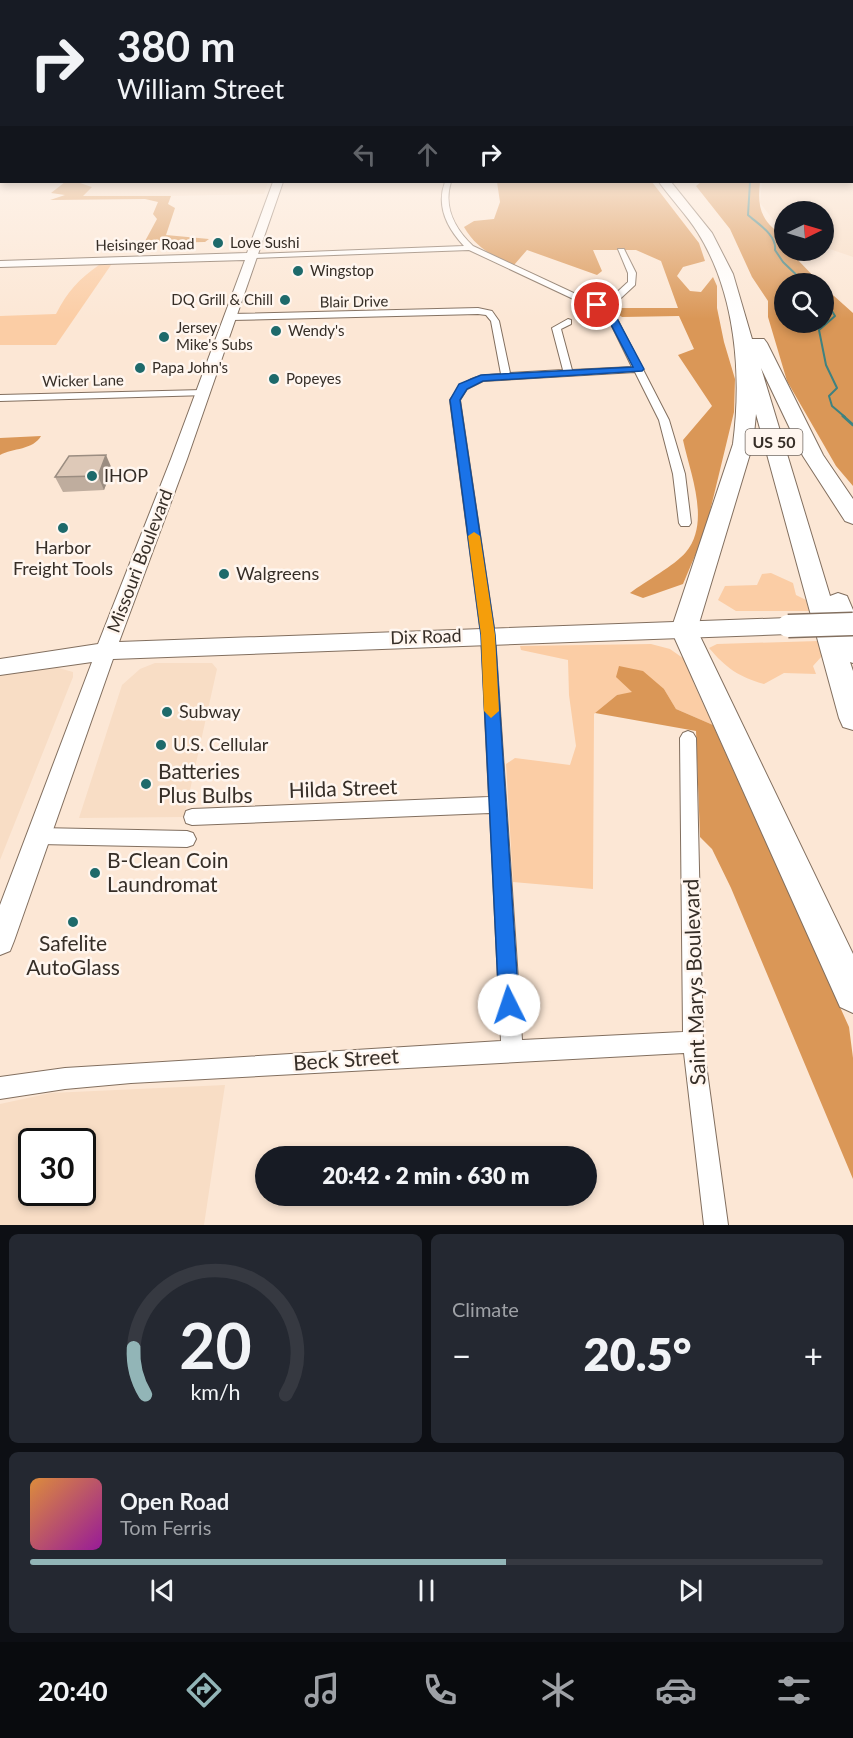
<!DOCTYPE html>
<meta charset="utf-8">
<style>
body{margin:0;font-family:Lato,sans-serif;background:#242831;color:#f1f3f6;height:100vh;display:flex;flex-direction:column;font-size:22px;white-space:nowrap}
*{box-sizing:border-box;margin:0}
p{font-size:20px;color:#9ea1a6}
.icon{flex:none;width:33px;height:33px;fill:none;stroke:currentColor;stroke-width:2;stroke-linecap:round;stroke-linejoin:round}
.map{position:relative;height:1225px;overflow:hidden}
.side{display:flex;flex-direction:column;gap:9px;padding:9px;background:#0d0f14;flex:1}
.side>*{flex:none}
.top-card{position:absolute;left:0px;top:0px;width:854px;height:183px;box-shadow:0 3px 9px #0003;background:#171b24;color:#f1f3f6;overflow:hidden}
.needle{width:39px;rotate:85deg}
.tools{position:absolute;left:774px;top:201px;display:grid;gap:12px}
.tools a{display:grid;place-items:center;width:60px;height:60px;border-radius:50%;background:#171b24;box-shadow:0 3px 9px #0003;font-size:30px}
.speed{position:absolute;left:18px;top:1128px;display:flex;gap:12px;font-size:30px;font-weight:700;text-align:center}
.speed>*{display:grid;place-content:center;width:78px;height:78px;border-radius:50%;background:#171b24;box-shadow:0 3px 9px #0003;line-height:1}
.speed .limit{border:3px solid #111;border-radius:9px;background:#fff;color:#111}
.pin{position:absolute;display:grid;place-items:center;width:51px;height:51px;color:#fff;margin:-26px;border:3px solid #fff;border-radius:50%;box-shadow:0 2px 6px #0007}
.me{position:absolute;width:66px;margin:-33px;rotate:356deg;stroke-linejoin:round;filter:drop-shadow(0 0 4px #0008)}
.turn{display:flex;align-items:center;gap:21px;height:126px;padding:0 18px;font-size:27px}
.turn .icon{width:78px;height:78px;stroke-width:2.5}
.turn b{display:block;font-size:42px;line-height:51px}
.lanes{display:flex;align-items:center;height:57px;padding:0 18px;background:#0003;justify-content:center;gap:30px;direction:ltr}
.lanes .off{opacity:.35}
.big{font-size:45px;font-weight:800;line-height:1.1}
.side .tile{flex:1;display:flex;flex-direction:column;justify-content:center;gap:9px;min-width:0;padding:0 21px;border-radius:9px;background:#242831}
.side .dial{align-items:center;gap:0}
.dial svg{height:156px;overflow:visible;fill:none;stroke:#363941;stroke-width:7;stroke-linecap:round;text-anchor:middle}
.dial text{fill:#f1f3f6;stroke:none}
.song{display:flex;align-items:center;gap:18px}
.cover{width:72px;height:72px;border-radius:9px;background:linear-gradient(135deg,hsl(30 70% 55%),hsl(300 70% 35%))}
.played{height:6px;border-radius:3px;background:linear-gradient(90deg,#92b5b7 60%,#363941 60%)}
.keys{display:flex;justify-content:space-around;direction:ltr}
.heat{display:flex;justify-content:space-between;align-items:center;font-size:33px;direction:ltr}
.side .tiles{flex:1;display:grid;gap:9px;grid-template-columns:1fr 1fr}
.tile:last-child{grid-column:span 2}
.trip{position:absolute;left:255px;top:1146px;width:342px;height:60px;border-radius:30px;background:#171b24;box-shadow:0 3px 9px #0003;font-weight:800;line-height:60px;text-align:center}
.tabs{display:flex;height:96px;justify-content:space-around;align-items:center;background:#090b0e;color:#9ea1a6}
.tabs .icon{width:42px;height:42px}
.tabs .active{color:#92b5b7}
.tabs b{font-size:27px;color:#f1f3f6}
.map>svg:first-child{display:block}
</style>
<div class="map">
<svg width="853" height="1225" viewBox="0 0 853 1225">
<rect width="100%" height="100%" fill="#fce7d5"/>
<path fill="#f8ddc5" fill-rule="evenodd" d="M 853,147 L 853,257 L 824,247 L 824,212 L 784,212 L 784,234 L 760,203 L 762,182 L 852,182 Z
M 76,182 L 268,182 L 264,194 L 168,196 L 82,196 L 92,187 Z
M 155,663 L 212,663 L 217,669 L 184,817 L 79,818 L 122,685 L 140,669 Z
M 55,667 L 73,672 L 73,677 L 0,860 L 0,673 Z
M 225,1085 L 204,1225 L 0,1225 L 0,1104 L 51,1093 ZM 32,1142 L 82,1142 L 82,1192 L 32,1192 Z"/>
<path fill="#fbcda5" d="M 99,265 L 111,265 L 56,345 L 0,345 L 0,316 L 56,314 C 67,292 79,279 99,265 Z
M 771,573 L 793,583 L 796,595 L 806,600 L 809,611 L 736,611 L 718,600 L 725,586 L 757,585 L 762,574 Z
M 818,641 L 822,656 L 813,666 L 816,674 L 784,673 L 764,684 C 739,677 726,668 709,648 L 717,644 Z
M 651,644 L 670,649 L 687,661 L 694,684 L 713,725 L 676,709 L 664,689 L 617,695 L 594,714 L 593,889 L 513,882 L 506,764 L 515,758 L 570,765 L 576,746 L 569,695 L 568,660 L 521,650 L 520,646 Z"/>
<path fill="#da9757" d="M 65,182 L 77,182 L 92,187 L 83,196 L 171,196 L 168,204 L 175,208 L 166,235 L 209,239 L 205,242 L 144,243 L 157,219 L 153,214 L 158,202 L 145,199 L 50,200 L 65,195 L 51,193 Z
M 497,182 L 652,182 L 699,243 L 705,261 L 683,267 L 677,276 L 690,291 L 701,292 L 713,277 L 717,286 L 717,308 L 724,342 L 735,379 L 734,412 L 705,532 L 683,584 L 643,598 L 630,593 C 646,581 674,566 686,552 C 711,522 690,473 683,440 L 712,406 L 678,355 L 694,349 L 679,316 L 622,317 L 616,313 L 620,308 L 678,308 L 661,261 L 636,250 L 593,250 L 602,271 L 597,275 L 527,250 L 514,265 C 493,256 476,248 464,227 L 474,221 L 494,219 L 500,202 Z
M 701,182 L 760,182 C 757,207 761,222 784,236 L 784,250 L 794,251 L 795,257 L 820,283 L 784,284 L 784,322 L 824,322 L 824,287 L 853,313 L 853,486 L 836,466 L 787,381 L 768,317 L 768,301 L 752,277 L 730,229 L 696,186 Z
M 41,436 C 33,450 13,448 0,455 L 0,438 Z
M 619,666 L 643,671 L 664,689 L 676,709 L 713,725 L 849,1027 L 853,1058 L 853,1179 L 731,888 L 712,849 L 700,837 L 696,731 L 595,713 L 617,695 L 632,692 L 616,677 Z"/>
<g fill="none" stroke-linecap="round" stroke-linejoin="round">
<path stroke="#3e8281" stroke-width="2" d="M 750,182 L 748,215 C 758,224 777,235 775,250 L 783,262 L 806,284
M 824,298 L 835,316 L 819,330 L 826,365 L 837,388 L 829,396 L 832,406 L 845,417"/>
<path stroke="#3e8281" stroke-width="3" d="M 843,416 L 853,425"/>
<g stroke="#826f5f" stroke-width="2">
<path id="street" d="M 445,182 L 451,182 C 443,207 455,229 473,246 L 595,303 L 615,294 L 628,282 L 628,273 L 618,249 L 624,249 L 636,273 L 635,285 L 621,298 L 602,306 L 614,313 L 669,420 L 685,474 L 691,523 L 689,526 L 681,526 L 679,523 L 673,474 L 659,420 L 635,372 L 483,381 L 467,389 L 460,400 L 495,635 L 522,1040 L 683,1032 L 680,738 L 683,733 L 688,731 L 693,733 L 696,738 L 703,1042 L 728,1225 L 704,1225 L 684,1053 L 131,1083 L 65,1089 L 0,1099 L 0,1077 L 65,1068 L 501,1041 L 490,813 L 192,825 L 186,823 L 184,817 L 186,811 L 192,809 L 489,797 L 481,635 L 450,400 C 464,378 475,375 501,374 L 491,321 L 486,315 L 478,314 L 231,320 L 227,317 L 231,314 L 478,308 L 492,311 L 499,321 L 510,373 L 563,370 L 552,328 L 568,319 L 571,320 L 571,324 L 561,329 L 572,370 L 632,367 L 607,316 L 583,320 L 583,316 L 601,312 L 469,250 L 252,258 L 248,256 L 252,254 L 464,246 C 447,228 436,206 445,182 Z
M 203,390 L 208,393 L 207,395 L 0,401 L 0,395 Z
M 39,828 L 187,831 L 193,833 L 196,839 L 193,845 L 187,847 L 39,844 L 33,842 L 30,836 L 33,830 Z"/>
</g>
<g stroke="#826f5f" stroke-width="2">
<path id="secondary" d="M 273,182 L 283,182 L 187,459 L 119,642 L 788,618 L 795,621 L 798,626 L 795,631 L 788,634 L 113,659 L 14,941 L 10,951 L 0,955 L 0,905 L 92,662 L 0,675 L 0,659 L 98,644 L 171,459 L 245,260 L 0,267 L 0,261 L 247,253 Z"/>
</g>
<g stroke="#826f5f" stroke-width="2">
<path id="highway" d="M 659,182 L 671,182 L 712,233 L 733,274 L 752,339 L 764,339 L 767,343 L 823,455 L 853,499 L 853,524 L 845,521 L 803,456 L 761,368 L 830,596 L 838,593 L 847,596 L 853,610 L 853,663 L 850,662 L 853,671 L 853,730 L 843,727 L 839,718 L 756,414 L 753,444 L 697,630 L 853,954 L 853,1013 L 840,1007 L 671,630 L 733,444 C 742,375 736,294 698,233 C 687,215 671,199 659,182 Z"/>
</g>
<use href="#street" fill="#fff" fill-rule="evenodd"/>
<use href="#secondary" fill="#fff" fill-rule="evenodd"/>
<use href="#highway" fill="#fff" fill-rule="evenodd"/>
<g stroke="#826f5f" stroke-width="25" stroke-linecap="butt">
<path id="secondary-bridge" d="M 788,626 L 853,624"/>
</g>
<use href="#secondary-bridge" stroke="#fff" stroke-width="22"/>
</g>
<path fill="#bfad9e" d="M 112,469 L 104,490 L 63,492 L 55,477 Z"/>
<path fill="#9b8d81" d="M 106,455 L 112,469 L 104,490 L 98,476 Z"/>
<path fill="#dec9b8" stroke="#9b8d81" stroke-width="1.5" d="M 106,455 L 98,476 L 55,477 L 69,456 Z"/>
<linearGradient id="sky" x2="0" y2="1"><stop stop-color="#65aece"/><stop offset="0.46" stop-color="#fef4ec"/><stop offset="1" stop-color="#fef4ec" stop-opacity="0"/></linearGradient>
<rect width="853" height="319" fill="url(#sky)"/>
<path fill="#1a73e8" stroke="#114b97" stroke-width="1.5" d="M 597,303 L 613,311 L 644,369 L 642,371 L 483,381 L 467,389 L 460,400 L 495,635 L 519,1005 L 516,1012 L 509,1015 L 502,1012 L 499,1005 L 481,635 L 450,400 L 459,384 L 481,375 L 633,367 L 606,315 L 593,305 Z"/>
<path fill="#f59e0b" d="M 474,532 L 480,536 L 495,635 L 499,711 L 491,718 L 484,711 L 481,635 L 468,536 Z"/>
<g fill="#1e6a6b" stroke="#fff6ef" stroke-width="2">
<circle cx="218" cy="243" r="6"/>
<circle cx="298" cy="271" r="6"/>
<circle cx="285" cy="300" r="6"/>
<circle cx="276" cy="331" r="6"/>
<circle cx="164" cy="337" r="6"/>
<circle cx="140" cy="368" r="6"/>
<circle cx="274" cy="379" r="6"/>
<circle cx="92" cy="476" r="6"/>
<circle cx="63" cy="528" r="6"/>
<circle cx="224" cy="574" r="6"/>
<circle cx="167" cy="712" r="6"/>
<circle cx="161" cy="745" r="6"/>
<circle cx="146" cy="784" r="6"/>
<circle cx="95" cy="873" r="6"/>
<circle cx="73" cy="922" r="6"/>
</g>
<g text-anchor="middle" stroke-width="5" stroke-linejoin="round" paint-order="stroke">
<g font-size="15" fill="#362e27" stroke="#fff6ef" text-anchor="start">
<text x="230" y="248">Love Sushi</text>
<text x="310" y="276">Wingstop</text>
<text x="273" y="305" text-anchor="end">DQ Grill &amp; Chill</text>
<text x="176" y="333">Jersey<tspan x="176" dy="17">Mike's Subs</tspan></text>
<text x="288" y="336">Wendy's</text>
<text x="152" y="373">Papa John's</text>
<text x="286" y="384">Popeyes</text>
</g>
<g font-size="15" fill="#362e27" stroke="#fff6ef">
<text transform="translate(145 245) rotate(-1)" y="5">Heisinger Road</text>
<text transform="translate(354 302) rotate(-1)" y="5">Blair Drive</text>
<text transform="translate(83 381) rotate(-1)" y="5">Wicker Lane</text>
</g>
<rect fill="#fff6ef" stroke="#726a63" stroke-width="1.5" x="745.5" y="429" width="57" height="26" rx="4.5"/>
<g font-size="16" font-weight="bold" fill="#362e27">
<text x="774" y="448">US 50</text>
</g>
<g font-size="18" fill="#362e27" stroke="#fff6ef" text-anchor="start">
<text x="104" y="482">IHOP</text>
<text x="63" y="554" text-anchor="middle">Harbor<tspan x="63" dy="21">Freight Tools</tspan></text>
<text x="236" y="580">Walgreens</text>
<text x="179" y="718">Subway</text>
<text x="173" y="751">U.S. Cellular</text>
</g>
<g font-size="18" fill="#362e27" stroke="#fff6ef">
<text transform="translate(140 561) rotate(-69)" y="6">Missouri Boulevard</text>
<text transform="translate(426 637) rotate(-2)" y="6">Dix Road</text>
</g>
<g font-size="21" fill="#362e27" stroke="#fff6ef" text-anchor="start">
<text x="158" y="779">Batteries<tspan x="158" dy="24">Plus Bulbs</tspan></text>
<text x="107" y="868">B-Clean Coin<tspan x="107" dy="24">Laundromat</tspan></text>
<text x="73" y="951" text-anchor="middle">Safelite<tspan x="73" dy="24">AutoGlass</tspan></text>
</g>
<g font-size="21" fill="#362e27" stroke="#fff6ef">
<text transform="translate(343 789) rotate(-2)" y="7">Hilda Street</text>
<text transform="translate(695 982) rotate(-92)" y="7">Saint Marys Boulevard</text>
<text transform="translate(346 1060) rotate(-4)" y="7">Beck Street</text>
</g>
</g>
</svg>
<div class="tools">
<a><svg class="needle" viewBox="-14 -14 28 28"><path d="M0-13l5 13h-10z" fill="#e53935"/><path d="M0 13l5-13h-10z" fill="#9ea1a6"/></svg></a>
<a><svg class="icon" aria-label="search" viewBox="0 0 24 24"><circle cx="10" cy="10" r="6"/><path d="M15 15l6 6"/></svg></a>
</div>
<div class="speed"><div class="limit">30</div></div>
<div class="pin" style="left:597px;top:305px;background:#d93025"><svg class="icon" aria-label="arrive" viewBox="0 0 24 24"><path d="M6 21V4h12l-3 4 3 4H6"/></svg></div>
<svg class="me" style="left:509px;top:1005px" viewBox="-20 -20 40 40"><circle r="19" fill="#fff"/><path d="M0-13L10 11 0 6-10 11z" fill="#1a73e8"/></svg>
<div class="trip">20:42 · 2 min · 630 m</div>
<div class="top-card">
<div class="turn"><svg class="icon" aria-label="right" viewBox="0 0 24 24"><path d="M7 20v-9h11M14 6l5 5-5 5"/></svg><div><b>380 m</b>William Street</div></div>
<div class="lanes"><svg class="icon off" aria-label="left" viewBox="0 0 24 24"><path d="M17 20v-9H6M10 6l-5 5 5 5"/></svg><svg class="icon off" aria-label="ahead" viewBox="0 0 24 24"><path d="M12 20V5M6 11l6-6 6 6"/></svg><svg class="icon" aria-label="right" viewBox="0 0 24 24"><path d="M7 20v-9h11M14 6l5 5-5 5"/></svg></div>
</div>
</div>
<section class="side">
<div class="tiles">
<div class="tile dial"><svg viewBox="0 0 100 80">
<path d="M14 69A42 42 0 1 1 86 69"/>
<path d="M14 69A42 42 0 0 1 8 45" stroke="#92b5b7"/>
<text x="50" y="56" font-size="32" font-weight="700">20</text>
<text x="50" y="72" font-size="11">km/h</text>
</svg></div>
<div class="tile"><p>Climate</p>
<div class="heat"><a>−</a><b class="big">20.5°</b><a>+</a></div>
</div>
<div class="tile">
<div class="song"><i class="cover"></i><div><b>Open Road</b><p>Tom Ferris</p></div></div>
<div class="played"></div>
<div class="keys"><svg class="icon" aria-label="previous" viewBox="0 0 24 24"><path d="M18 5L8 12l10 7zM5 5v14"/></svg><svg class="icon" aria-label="pause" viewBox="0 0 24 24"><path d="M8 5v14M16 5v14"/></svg><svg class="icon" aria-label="next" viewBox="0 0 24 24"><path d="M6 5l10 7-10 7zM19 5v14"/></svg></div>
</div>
</div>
</section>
<nav class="tabs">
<b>20:40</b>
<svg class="icon active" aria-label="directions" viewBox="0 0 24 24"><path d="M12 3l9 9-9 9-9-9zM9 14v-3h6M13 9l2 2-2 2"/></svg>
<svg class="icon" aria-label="music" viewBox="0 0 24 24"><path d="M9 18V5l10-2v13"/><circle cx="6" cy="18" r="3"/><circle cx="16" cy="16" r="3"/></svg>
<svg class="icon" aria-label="phone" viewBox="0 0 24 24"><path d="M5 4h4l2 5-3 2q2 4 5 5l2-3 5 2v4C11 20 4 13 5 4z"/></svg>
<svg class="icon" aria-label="climate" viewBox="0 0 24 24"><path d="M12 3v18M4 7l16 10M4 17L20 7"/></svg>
<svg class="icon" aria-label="car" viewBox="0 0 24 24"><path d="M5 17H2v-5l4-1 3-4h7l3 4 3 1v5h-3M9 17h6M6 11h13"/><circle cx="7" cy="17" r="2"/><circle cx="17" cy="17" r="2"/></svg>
<svg class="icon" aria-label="filters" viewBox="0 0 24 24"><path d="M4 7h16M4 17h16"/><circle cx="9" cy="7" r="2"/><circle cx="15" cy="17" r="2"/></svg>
</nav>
